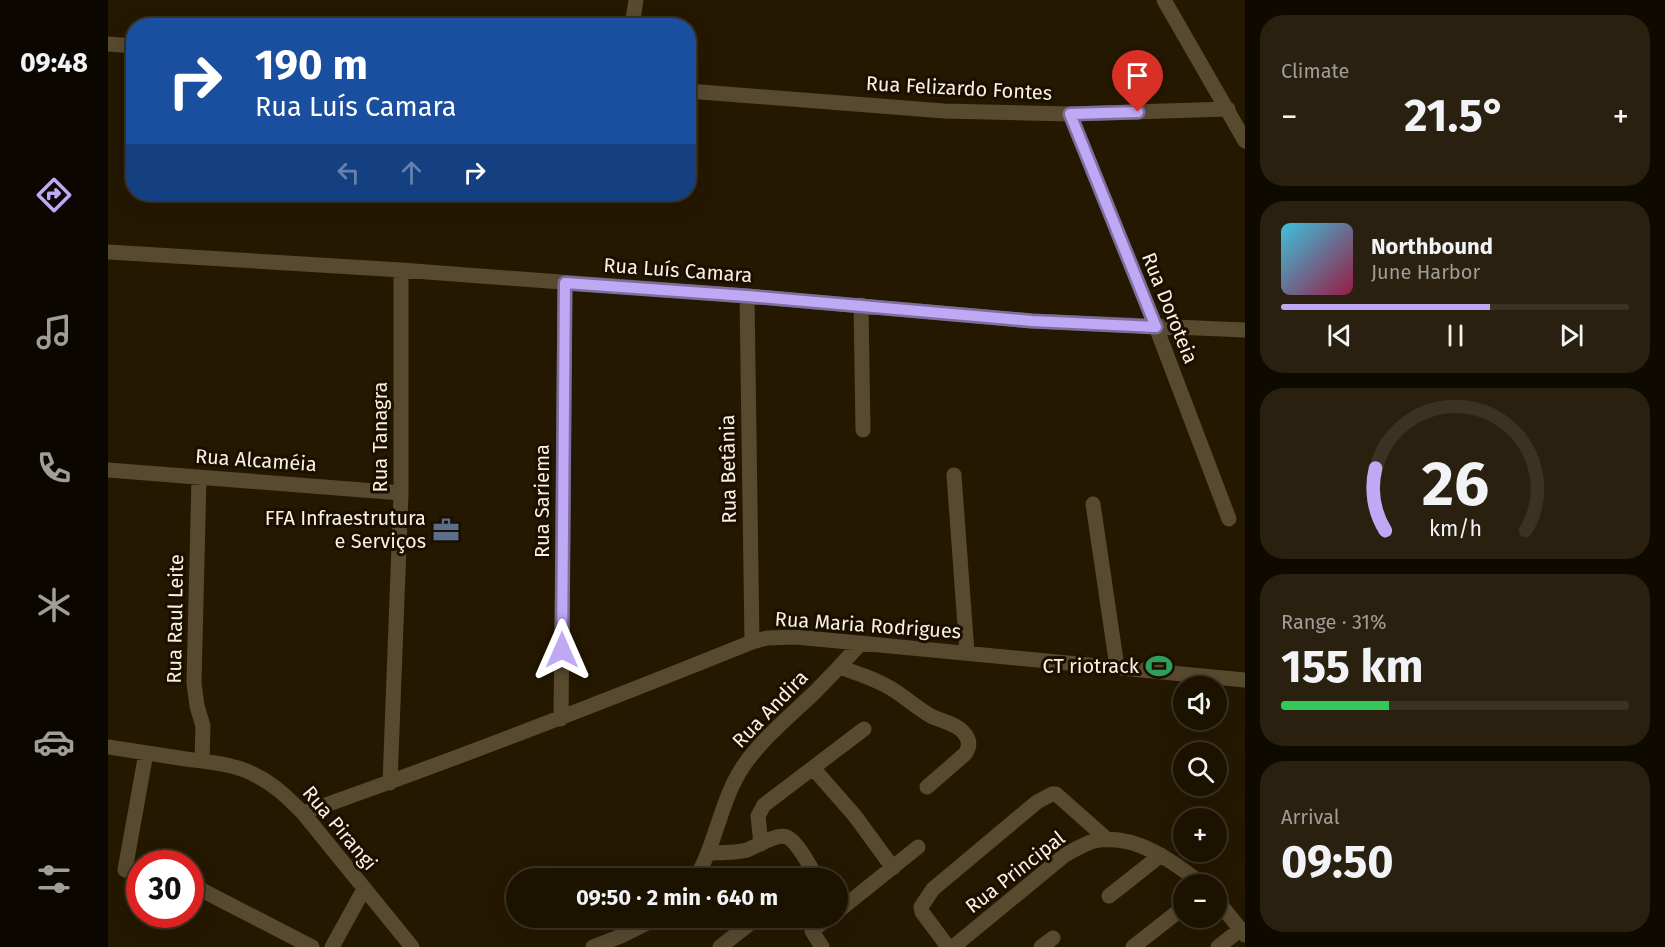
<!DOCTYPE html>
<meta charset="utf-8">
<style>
body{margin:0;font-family:"Fira Sans",sans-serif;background:#29200f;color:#f1f3f6;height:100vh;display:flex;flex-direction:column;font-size:22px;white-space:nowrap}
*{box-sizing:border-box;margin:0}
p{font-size:20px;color:#a09e99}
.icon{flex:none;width:33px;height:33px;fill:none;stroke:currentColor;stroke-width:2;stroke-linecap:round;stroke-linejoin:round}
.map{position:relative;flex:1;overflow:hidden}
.panel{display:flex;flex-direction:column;gap:15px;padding:15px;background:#0f0a00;width:420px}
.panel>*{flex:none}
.top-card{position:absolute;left:18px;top:18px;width:570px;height:183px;border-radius:24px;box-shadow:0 6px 24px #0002,0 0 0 2px #3a3222;background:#1a4fa0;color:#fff;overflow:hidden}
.tools{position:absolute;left:1065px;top:676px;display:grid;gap:12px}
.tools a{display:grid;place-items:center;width:54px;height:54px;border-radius:50%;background:#1c1200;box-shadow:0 6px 24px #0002,0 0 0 2px #3a3222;font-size:30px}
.speed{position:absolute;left:18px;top:850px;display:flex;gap:12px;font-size:30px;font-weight:700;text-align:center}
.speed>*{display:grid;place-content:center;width:78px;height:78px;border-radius:50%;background:#1c1200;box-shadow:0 6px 24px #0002,0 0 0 2px #3a3222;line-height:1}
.speed .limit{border:9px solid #d22;background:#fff;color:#111}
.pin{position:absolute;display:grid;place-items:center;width:51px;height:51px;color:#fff;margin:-62px -26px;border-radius:50% 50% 50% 0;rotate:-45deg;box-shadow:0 0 6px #0007}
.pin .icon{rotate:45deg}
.me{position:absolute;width:66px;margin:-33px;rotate:0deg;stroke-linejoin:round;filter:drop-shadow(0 0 4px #0008)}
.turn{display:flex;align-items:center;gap:21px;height:126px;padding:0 30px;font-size:27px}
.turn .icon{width:78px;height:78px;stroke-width:2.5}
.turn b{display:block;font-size:42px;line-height:51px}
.lanes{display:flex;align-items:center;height:57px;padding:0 30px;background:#0003;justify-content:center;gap:30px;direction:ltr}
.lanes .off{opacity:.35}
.big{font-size:45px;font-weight:700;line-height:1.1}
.panel .widget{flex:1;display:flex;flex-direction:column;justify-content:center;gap:9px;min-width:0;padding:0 21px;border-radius:24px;background:#29200f}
.panel .dial{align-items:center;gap:0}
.dial svg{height:156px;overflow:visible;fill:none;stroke:#3a3222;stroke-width:7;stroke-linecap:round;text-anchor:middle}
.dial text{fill:#f1f3f6;stroke:none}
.song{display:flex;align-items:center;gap:18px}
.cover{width:72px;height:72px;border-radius:9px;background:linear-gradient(135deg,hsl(190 70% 55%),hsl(340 70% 35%))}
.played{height:6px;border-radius:3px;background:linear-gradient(90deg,#bfa9f4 60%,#3a3222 60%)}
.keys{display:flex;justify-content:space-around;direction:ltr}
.heat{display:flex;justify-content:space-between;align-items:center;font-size:33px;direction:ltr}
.charge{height:9px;border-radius:4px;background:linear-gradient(90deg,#34c759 31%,#3a3222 0)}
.trip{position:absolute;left:398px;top:868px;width:342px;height:60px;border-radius:30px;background:#1c1200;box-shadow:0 6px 24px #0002,0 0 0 2px #3a3222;font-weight:700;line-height:60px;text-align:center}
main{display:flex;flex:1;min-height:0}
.tabs{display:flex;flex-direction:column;width:108px;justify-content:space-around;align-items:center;background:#0b0700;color:#a09e99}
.tabs .icon{width:42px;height:42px}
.tabs .current{color:#bfa9f4}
.tabs b{font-size:27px;color:#f1f3f6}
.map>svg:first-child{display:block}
</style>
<main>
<nav class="tabs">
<b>09:48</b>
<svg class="icon current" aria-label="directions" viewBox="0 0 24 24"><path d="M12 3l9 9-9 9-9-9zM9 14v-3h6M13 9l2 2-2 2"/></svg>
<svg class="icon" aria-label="music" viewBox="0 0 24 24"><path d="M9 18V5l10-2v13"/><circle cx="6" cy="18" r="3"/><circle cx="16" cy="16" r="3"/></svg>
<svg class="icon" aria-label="phone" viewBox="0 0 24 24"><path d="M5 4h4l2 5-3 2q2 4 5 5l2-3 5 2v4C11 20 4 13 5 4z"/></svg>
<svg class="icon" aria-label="climate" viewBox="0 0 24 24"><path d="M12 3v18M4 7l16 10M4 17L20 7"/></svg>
<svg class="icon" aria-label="car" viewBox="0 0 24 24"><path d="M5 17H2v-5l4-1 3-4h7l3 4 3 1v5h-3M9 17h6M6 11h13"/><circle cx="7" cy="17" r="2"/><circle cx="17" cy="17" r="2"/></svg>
<svg class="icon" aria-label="filters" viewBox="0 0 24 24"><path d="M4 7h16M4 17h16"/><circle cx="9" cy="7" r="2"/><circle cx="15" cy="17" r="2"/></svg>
</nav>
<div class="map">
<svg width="1137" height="947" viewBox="0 0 1137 947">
<rect width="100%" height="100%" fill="#251800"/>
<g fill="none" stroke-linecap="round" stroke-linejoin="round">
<path stroke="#584a2f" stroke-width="15" d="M 1056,0 L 1137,141
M 524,26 L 528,0
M 0,44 L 26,46
M 580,91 L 836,111 L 962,114 L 1120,109
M 962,114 L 1048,327 L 1121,519
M 0,252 L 293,270 L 639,296 L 924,321 L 1137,330
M 639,296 L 644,642
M 753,305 L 755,430
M 0,470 L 293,493
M 846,475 L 859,653
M 91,477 L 86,683 L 89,706 L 95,726 L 94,761
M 985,504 L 1009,667
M 731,667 C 749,673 767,679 784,689 C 797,697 809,708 823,716 C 833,721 849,724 856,733 C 862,740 862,747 857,754 L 819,787
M 453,719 L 457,283
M 0,747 C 26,751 52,755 78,759 C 101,762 128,764 149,776 C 167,785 181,799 195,813 L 304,947
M 705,768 L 747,816 L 785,868
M 282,783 L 293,493 L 293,270
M 195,813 C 346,760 495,702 644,642 L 659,638 L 688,637 L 1137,680
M 653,844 L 650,816 L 656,805 L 756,729
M 601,853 C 613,853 627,853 639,850 C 649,846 669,833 679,837 C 690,842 703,869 710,879
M 17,870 L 38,753
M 587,879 C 609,843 612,800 636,765 C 655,738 682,716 706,693 C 722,677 738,660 753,643
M 82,884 L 204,947
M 1001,896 L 1053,855
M 1108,899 L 1137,935
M 729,912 L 810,847
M 224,947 L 256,889
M 485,947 L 513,936 L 549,918
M 612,947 L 640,925
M 714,947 L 704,931 L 720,918
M 840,947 L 814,912 L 813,907 L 825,889 L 929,802 L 944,794 L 948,794 L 1000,840
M 845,947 L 957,855 C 966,850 976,844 986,841 C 1026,832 1066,862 1095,885
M 933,947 L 945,938
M 1025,947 L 1076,907
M 1110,947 L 1133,929"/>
</g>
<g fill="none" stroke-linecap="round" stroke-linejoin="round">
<g stroke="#7c6e9f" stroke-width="15">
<path id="route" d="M 454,650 L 457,283 L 639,296 L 924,321 L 1048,327 L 962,114 L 1030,112"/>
</g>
<use href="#route" stroke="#bfa9f4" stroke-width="10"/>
</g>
<defs>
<g id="office-bare" transform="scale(2.07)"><path d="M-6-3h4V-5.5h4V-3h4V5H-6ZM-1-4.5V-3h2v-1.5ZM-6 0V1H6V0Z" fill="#5c6f8a" stroke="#1b0f00" stroke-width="2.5" paint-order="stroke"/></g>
<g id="stadium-bare" transform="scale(2.07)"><path d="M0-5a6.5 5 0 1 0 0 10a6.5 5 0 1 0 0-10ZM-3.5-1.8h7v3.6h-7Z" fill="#2e9e5b" stroke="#1b0f00" stroke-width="2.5" paint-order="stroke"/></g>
</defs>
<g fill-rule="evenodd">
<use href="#office-bare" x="338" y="530"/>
<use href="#stadium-bare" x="1051" y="666"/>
</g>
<g text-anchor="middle" stroke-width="6" stroke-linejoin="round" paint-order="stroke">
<g font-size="20" fill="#faf2e2" stroke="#1b0f00">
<text transform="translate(851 88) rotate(3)" y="7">Rua Felizardo Fontes</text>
<text transform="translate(570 270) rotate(4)" y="7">Rua Luís Camara</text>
<text transform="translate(1062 308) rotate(68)" y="7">Rua Doroteia</text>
<text transform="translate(272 437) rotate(-90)" y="7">Rua Tanagra</text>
<text transform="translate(148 460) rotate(4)" y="7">Rua Alcaméia</text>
<text transform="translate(620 469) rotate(-91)" y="7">Rua Betânia</text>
<text transform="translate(434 501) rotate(-90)" y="7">Rua Sariema</text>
<text transform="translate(67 619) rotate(-89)" y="7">Rua Raul Leite</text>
<text transform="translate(760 625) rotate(4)" y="7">Rua Maria Rodrigues</text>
<text transform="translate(662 709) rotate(-46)" y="7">Rua Andira</text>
<text transform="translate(232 828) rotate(50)" y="7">Rua Pirangi</text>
<text transform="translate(907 872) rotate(-38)" y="7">Rua Principal</text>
</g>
<g font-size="20" fill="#faf2e2" stroke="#1b0f00" text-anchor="end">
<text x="318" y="525">FFA Infraestrutura<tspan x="318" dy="23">e Serviços</tspan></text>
<text x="1031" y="673">CT riotrack</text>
</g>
</g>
</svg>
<div class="tools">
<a><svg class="icon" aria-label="sound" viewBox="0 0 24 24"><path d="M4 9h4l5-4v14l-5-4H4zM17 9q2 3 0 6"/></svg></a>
<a><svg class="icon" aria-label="search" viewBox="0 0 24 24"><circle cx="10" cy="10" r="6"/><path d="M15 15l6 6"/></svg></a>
<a>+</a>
<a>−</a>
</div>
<div class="speed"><div class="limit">30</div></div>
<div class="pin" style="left:1030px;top:112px;background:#d93025"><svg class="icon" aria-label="arrive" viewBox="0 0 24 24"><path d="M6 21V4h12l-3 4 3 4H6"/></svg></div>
<svg class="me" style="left:454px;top:650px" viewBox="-20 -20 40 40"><path d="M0-17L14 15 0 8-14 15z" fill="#bfa9f4" stroke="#fff" stroke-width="4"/></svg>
<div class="trip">09:50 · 2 min · 640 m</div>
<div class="top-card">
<div class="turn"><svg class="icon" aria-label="right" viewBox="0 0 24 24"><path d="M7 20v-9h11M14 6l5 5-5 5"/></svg><div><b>190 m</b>Rua Luís Camara</div></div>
<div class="lanes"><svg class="icon off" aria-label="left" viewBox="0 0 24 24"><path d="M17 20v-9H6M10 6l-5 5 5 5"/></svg><svg class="icon off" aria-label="ahead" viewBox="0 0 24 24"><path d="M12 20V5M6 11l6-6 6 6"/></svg><svg class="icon" aria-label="right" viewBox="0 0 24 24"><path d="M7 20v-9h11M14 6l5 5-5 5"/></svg></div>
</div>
</div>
<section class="panel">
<div class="widget"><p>Climate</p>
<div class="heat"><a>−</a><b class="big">21.5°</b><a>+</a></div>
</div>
<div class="widget">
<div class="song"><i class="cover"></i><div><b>Northbound</b><p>June Harbor</p></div></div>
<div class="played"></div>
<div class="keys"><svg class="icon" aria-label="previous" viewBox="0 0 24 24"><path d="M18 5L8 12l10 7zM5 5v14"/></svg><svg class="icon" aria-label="pause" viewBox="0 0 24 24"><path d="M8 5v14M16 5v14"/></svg><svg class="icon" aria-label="next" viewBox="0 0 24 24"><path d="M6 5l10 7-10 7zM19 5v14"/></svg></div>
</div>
<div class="widget dial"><svg viewBox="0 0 100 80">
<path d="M14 69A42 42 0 1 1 86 69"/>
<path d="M14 69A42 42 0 0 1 9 37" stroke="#bfa9f4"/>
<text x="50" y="56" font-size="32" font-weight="700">26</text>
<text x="50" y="72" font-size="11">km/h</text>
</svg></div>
<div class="widget"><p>Range · 31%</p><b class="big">155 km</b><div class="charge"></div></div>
<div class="widget"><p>Arrival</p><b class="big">09:50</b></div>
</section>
</main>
